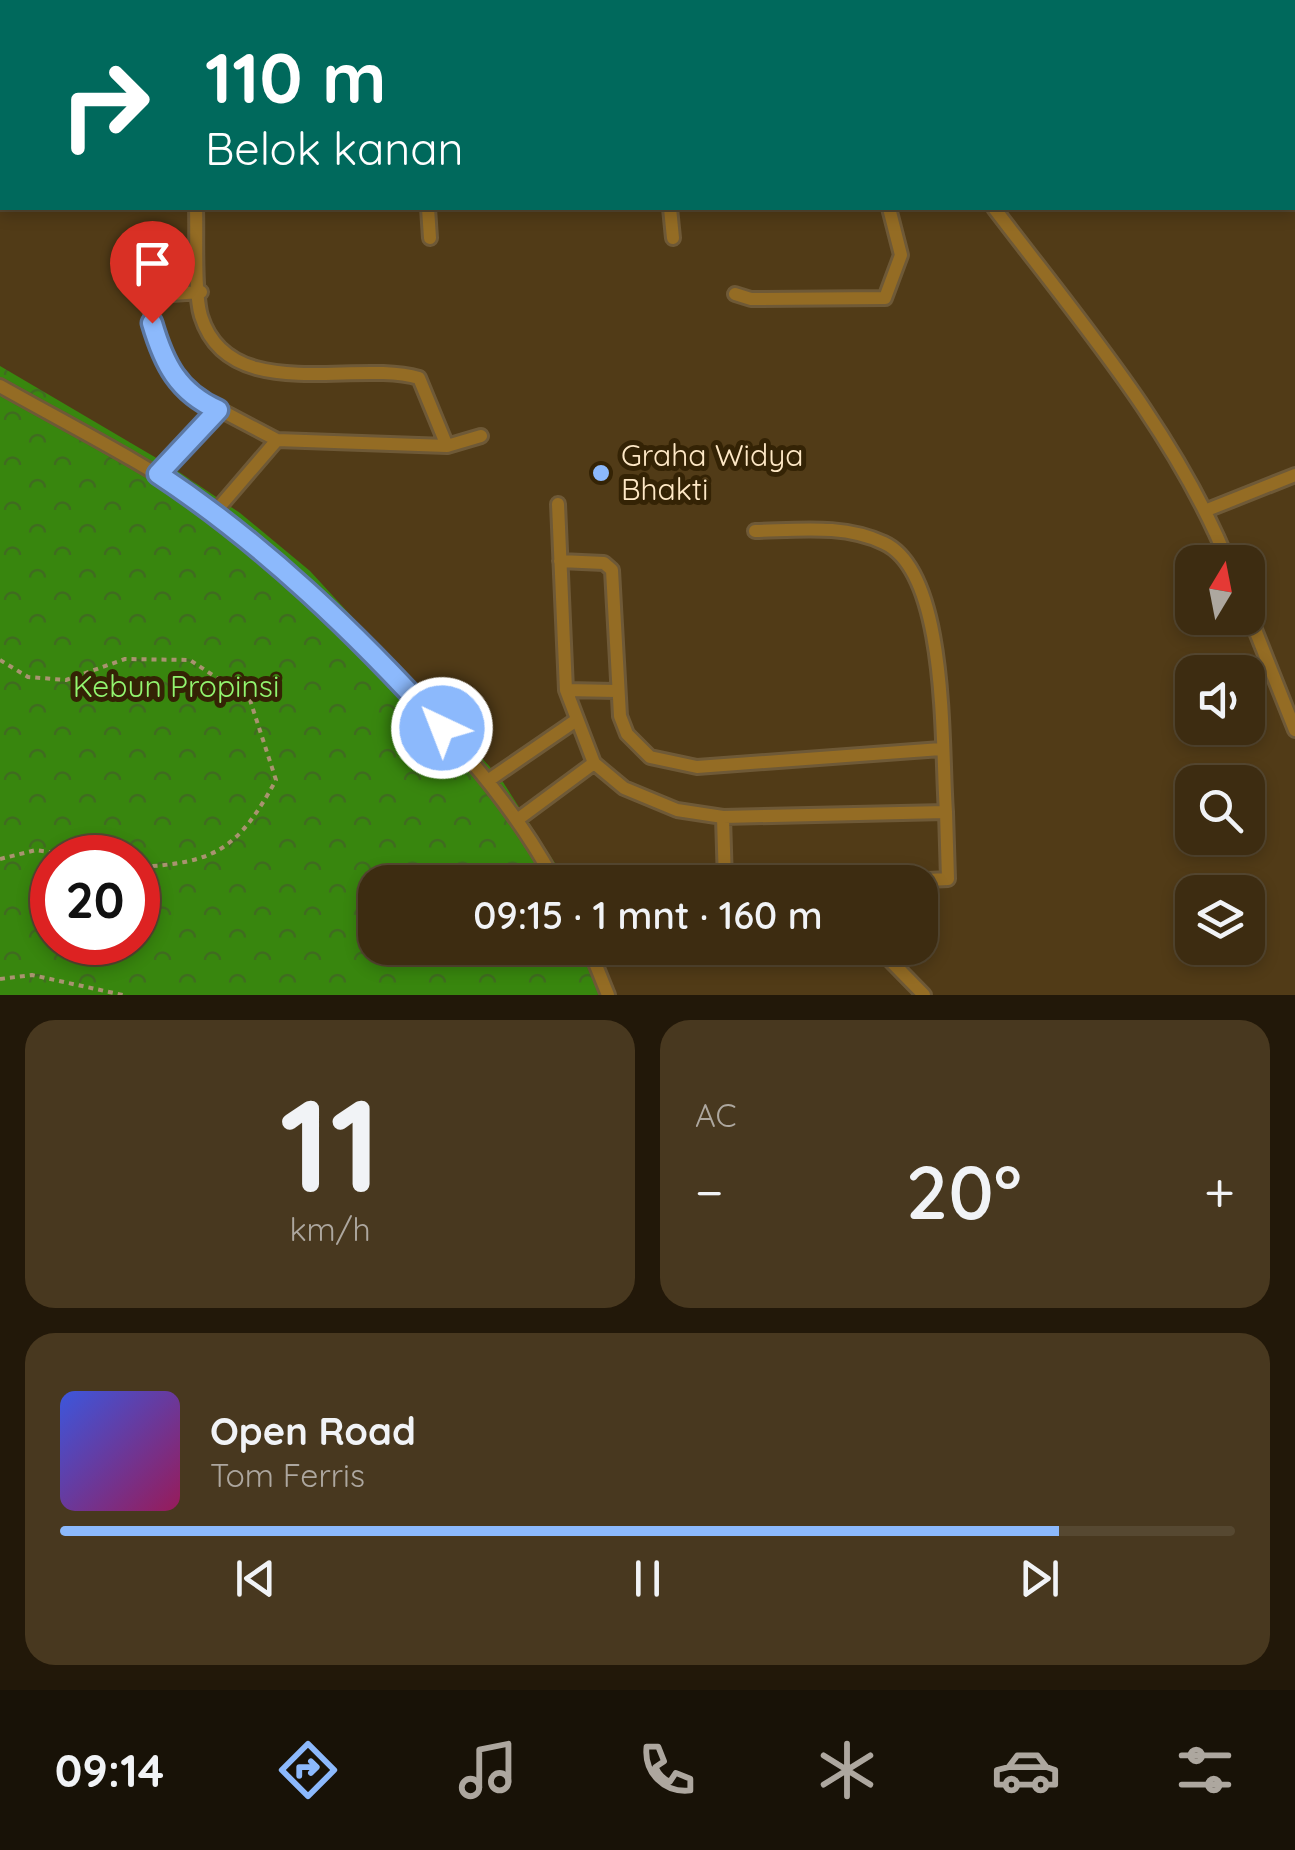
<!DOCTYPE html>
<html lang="id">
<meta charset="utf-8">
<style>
body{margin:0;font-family:Quicksand,sans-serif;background:#48381f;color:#f1f3f6;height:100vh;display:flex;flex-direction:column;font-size:38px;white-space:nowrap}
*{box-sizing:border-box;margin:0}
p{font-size:32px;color:#ada79f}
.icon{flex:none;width:55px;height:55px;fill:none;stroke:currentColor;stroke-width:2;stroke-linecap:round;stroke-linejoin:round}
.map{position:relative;height:995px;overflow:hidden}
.drawer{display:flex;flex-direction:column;gap:25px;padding:25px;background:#221809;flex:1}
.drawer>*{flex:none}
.banner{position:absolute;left:0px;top:0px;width:1295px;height:210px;box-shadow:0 5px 15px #0003,0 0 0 2px #564831;background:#00695c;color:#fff;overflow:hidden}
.needle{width:65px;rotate:10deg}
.fabs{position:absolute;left:1175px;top:545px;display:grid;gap:20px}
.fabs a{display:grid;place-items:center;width:90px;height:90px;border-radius:20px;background:#3d2c11;box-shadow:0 5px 15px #0003,0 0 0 2px #564831;font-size:50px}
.speed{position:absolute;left:30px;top:835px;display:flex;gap:20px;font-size:50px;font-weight:700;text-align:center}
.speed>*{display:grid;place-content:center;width:130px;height:130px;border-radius:50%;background:#3d2c11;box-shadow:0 5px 15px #0003,0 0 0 2px #564831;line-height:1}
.speed .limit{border:15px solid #d22;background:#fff;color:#111}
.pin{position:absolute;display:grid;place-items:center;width:85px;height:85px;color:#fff;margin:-102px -42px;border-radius:50% 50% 50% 0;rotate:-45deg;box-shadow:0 0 10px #0007}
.pin .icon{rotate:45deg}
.me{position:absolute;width:110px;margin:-55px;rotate:317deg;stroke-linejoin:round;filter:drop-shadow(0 0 8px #0008)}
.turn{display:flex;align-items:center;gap:35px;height:210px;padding:0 40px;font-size:45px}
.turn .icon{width:130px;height:130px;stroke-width:2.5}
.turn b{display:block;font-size:70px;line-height:85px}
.big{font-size:75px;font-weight:600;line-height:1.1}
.drawer .tile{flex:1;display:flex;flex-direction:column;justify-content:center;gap:15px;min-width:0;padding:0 35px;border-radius:30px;background:#48381f}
.drawer .dial{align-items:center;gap:0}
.dial b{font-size:130px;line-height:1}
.song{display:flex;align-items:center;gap:30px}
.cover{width:120px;height:120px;border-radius:15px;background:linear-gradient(135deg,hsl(230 70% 55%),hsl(330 70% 35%))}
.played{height:10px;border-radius:5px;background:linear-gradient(90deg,#8cb9fc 85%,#564831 85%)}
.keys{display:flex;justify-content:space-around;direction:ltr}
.heat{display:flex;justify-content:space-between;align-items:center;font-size:55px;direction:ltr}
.drawer .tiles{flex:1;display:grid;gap:25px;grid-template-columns:1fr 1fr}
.tile:last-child{grid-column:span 2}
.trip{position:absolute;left:358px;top:865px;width:580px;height:100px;border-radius:30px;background:#3d2c11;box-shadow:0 5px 15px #0003,0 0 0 2px #564831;font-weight:600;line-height:100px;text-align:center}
.tab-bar{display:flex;height:160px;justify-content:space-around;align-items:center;background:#181207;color:#ada79f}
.tab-bar .icon{width:70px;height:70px}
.tab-bar .active{color:#8cb9fc}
.tab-bar b{font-size:45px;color:#f1f3f6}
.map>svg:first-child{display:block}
</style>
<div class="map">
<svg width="1295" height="995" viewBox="0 0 1295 995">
<defs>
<pattern id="forest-crowns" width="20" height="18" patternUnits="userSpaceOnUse" patternTransform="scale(2.5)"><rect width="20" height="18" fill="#38860e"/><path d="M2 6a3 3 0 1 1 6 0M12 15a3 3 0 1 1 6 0" fill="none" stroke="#406c20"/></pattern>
</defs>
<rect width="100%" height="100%" fill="#513b17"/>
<path fill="url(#forest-crowns)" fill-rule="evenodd" d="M 0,366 L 170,466 L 240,513 L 310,571 L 501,779 L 567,882 L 375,882 L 375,948 L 597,948 L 616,995 L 0,995 ZM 52,858 L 138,858 L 138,942 L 52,942 Z"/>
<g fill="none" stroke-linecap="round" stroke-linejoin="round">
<g stroke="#6e5937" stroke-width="18">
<path id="service" d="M 820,0 L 822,2
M 921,0 L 923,2
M 1072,2 L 1075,0
M 196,208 C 197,235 194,293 201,316 C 229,406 354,359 419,378 L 447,446 L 481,436
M 428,208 L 430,238
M 670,208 L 673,238
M 994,208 C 1079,320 1175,431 1228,562
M 201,292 L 156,295 L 148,301 L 159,347 L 171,374 L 186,392 L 277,440 L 447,446
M 735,294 L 751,299 L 885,298 L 901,255 L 889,208
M 0,386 C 71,426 144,463 211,509 C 260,543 304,589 347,631 C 425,708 503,785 555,882
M 158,474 L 218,410
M 558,504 L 566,690 L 594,763 L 624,788 L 677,810 L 723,817 L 946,812 C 941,748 949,573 884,543 C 844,524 799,530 755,531
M 1207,510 L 1295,475
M 215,512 L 277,440
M 560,561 L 604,563 L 612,570 L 620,716 L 627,734 L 650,757 L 697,767 L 941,749
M 1248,612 L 1295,730
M 566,690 L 616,691
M 489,780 L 575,721
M 723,817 L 725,882
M 517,820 L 594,763
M 888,882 L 948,879 L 946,812
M 589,948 L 608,995
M 878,948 L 924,995"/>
</g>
<path stroke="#a99370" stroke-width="4" stroke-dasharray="5 5" stroke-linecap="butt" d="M 0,660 L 28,677 L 66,680 L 125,659 L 190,660 L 250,700 L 276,780 C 238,849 216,863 138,867
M 0,859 L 36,850 L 90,858
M 0,979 L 32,975 L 123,995"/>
<use href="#service" stroke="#946c24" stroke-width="12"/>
</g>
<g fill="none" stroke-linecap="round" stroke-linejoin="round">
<g stroke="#5b78a4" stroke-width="25">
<path id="route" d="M 152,323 C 164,364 178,392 218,410 L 158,474 C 264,544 357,634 442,728"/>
</g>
<use href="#route" stroke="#8cb9fc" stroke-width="18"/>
</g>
<circle fill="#8cb9fc" stroke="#342305" stroke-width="4" cx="601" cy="473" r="10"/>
<g text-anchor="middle" stroke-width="10" stroke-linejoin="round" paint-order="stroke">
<g font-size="30" fill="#fee8c6" stroke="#342305" text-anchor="start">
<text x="621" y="466">Graha Widya<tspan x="621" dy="34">Bhakti</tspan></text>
</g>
<g font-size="30" fill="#92f56f" stroke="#342305">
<text x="176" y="697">Kebun Propinsi</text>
</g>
</g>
</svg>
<div class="fabs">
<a><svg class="needle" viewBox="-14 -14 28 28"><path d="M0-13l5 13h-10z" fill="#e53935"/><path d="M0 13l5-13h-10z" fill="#ada79f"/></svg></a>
<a><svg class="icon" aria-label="sound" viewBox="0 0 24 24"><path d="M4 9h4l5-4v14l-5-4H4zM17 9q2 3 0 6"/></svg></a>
<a><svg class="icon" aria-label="search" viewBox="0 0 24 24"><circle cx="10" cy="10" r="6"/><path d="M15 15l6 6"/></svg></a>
<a><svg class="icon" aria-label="layers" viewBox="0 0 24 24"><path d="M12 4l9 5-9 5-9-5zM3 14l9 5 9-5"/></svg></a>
</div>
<div class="speed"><div class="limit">20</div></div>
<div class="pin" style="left:152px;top:323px;background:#d93025"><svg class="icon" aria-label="arrive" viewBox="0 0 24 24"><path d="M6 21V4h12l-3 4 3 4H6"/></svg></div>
<svg class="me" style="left:442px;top:728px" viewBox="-20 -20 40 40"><circle r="17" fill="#8cb9fc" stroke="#fff" stroke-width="3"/><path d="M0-11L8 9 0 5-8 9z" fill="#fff"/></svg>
<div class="trip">09:15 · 1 mnt · 160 m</div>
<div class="banner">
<div class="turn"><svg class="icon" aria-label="right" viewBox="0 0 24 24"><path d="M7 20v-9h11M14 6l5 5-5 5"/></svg><div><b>110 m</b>Belok kanan</div></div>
</div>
</div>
<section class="drawer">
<div class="tiles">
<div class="tile dial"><b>11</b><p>km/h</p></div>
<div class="tile"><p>AC</p>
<div class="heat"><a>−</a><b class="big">20°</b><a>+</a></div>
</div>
<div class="tile">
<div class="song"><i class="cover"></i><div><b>Open Road</b><p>Tom Ferris</p></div></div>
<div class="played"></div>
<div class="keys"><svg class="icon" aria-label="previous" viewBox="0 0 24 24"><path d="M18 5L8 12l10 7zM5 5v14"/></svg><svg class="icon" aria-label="pause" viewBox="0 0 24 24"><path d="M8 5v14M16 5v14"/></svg><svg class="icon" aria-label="next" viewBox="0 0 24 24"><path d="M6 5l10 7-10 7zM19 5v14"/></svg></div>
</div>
</div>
</section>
<nav class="tab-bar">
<b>09:14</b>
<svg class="icon active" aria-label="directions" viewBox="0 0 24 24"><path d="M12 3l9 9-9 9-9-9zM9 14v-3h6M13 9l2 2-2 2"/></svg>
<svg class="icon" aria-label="music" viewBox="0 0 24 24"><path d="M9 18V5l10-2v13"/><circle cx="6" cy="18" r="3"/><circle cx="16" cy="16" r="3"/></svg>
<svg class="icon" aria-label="phone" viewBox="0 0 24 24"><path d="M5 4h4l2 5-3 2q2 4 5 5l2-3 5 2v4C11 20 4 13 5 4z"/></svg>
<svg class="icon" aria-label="climate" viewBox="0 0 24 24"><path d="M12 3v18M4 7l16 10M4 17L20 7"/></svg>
<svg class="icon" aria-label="car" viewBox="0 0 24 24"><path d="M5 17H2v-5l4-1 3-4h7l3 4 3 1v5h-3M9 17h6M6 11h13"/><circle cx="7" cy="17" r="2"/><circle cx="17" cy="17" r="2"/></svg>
<svg class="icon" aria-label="filters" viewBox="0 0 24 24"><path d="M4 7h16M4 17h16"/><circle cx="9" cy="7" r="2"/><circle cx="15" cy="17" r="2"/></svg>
</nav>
